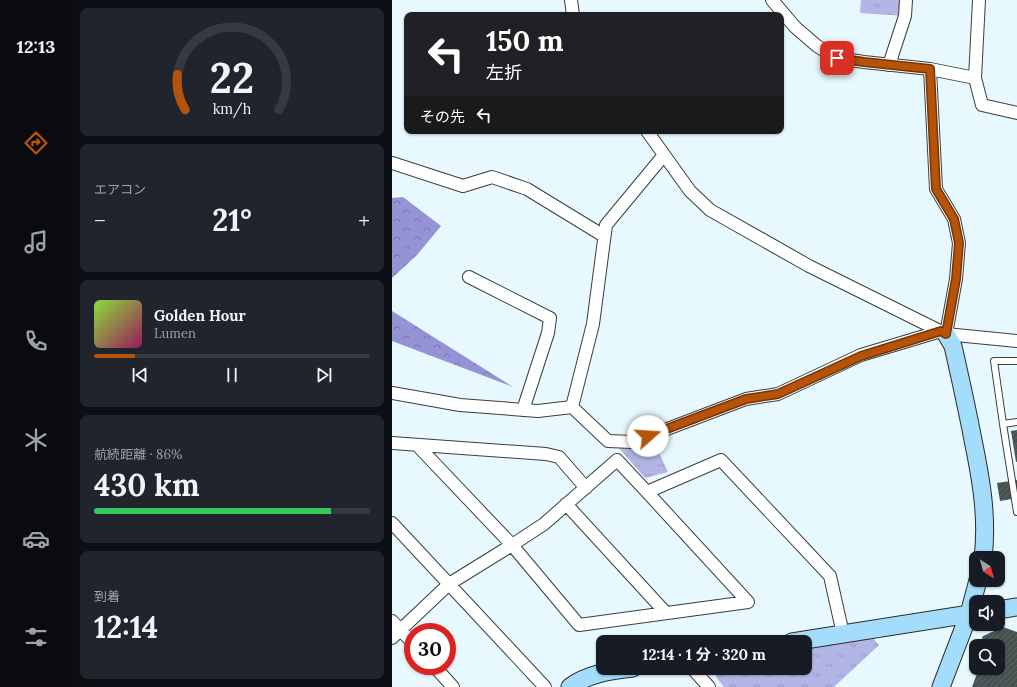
<!DOCTYPE html>
<html lang="ja">
<meta charset="utf-8">
<style>
body{margin:0;font-family:Lora,"Noto Sans JP",serif;background:#20242c;color:#f1f3f6;height:100vh;display:flex;flex-direction:column;font-size:15px;white-space:nowrap}
*{box-sizing:border-box;margin:0}
p{font-size:13px;color:#9ea1a6}
.icon{flex:none;width:22px;height:22px;fill:none;stroke:currentColor;stroke-width:2;stroke-linecap:round;stroke-linejoin:round}
.map{position:relative;flex:1;overflow:hidden}
.side{display:flex;flex-direction:column;gap:8px;padding:8px;background:#0d0f14;width:320px}
.side>*{flex:none}
.banner{position:absolute;left:12px;top:12px;width:380px;height:122px;border-radius:8px;box-shadow:0 1px 3px #0004;background:#202124;color:#fff;overflow:hidden}
.needle{width:26px;rotate:143deg}
.fabs{position:absolute;left:577px;top:551px;display:grid;gap:8px}
.fabs a{display:grid;place-items:center;width:36px;height:36px;border-radius:8px;background:#171b24;box-shadow:0 1px 3px #0004;font-size:20px}
.speed{position:absolute;left:12px;top:623px;display:flex;gap:8px;font-size:20px;font-weight:700;text-align:center}
.speed>*{display:grid;place-content:center;width:52px;height:52px;border-radius:50%;background:#171b24;box-shadow:0 1px 3px #0004;line-height:1}
.speed .limit{border:6px solid #d22;background:#fff;color:#111}
.pin{position:absolute;display:grid;place-items:center;width:34px;height:34px;color:#fff;margin:-17px;border-radius:8px;box-shadow:0 2px 6px #0006}
.me{position:absolute;width:44px;margin:-22px;rotate:71deg;stroke-linejoin:round;filter:drop-shadow(0 0 3px #0008)}
.turn{display:flex;align-items:center;gap:14px;height:84px;padding:0 16px;font-size:18px}
.turn .icon{width:52px;height:52px;stroke-width:2.5}
.turn b{display:block;font-size:28px;line-height:34px}
.then{display:flex;align-items:center;height:38px;padding:0 16px;background:#0003;gap:8px;font-size:15px}
.big{font-size:30px;font-weight:700;line-height:1.1}
.side .widget{flex:1;display:flex;flex-direction:column;justify-content:center;gap:6px;min-width:0;padding:0 14px;border-radius:8px;background:#20242c}
.side .dial{align-items:center;gap:0}
.dial svg{height:104px;overflow:visible;fill:none;stroke:#363941;stroke-width:7;stroke-linecap:round;text-anchor:middle}
.dial text{fill:#f1f3f6;stroke:none}
.song{display:flex;align-items:center;gap:12px}
.cover{width:48px;height:48px;border-radius:6px;background:linear-gradient(135deg,hsl(90 70% 55%),hsl(330 70% 35%))}
.played{height:4px;border-radius:2px;background:linear-gradient(90deg,#b45309 15%,#363941 15%)}
.keys{display:flex;justify-content:space-around;direction:ltr}
.heat{display:flex;justify-content:space-between;align-items:center;font-size:22px;direction:ltr}
.charge{height:6px;border-radius:3px;background:linear-gradient(90deg,#34c759 86%,#363941 0)}
.trip{position:absolute;left:204px;top:635px;width:216px;height:40px;border-radius:8px;background:#171b24;box-shadow:0 1px 3px #0004;font-weight:700;line-height:40px;text-align:center}
main{display:flex;flex:1;min-height:0}
.menu{display:flex;flex-direction:column;width:72px;justify-content:space-around;align-items:center;background:#090b0e;color:#9ea1a6}
.menu .icon{width:28px;height:28px}
.menu .active{color:#b45309}
.menu b{font-size:18px;color:#f1f3f6}
.map>svg:first-child{display:block}
</style>
<main>
<nav class="menu">
<b>12:13</b>
<svg class="icon active" aria-label="directions" viewBox="0 0 24 24"><path d="M12 3l9 9-9 9-9-9zM9 14v-3h6M13 9l2 2-2 2"/></svg>
<svg class="icon" aria-label="music" viewBox="0 0 24 24"><path d="M9 18V5l10-2v13"/><circle cx="6" cy="18" r="3"/><circle cx="16" cy="16" r="3"/></svg>
<svg class="icon" aria-label="phone" viewBox="0 0 24 24"><path d="M5 4h4l2 5-3 2q2 4 5 5l2-3 5 2v4C11 20 4 13 5 4z"/></svg>
<svg class="icon" aria-label="climate" viewBox="0 0 24 24"><path d="M12 3v18M4 7l16 10M4 17L20 7"/></svg>
<svg class="icon" aria-label="car" viewBox="0 0 24 24"><path d="M5 17H2v-5l4-1 3-4h7l3 4 3 1v5h-3M9 17h6M6 11h13"/><circle cx="7" cy="17" r="2"/><circle cx="17" cy="17" r="2"/></svg>
<svg class="icon" aria-label="filters" viewBox="0 0 24 24"><path d="M4 7h16M4 17h16"/><circle cx="9" cy="7" r="2"/><circle cx="15" cy="17" r="2"/></svg>
</nav>
<section class="side">
<div class="widget dial"><svg viewBox="0 0 100 80">
<path d="M14 69A42 42 0 1 1 86 69"/>
<path d="M14 69A42 42 0 0 1 8 42" stroke="#b45309"/>
<text x="50" y="56" font-size="32" font-weight="700">22</text>
<text x="50" y="72" font-size="11">km/h</text>
</svg></div>
<div class="widget"><p>エアコン</p>
<div class="heat"><a>−</a><b class="big">21°</b><a>+</a></div>
</div>
<div class="widget">
<div class="song"><i class="cover"></i><div><b>Golden Hour</b><p>Lumen</p></div></div>
<div class="played"></div>
<div class="keys"><svg class="icon" aria-label="previous" viewBox="0 0 24 24"><path d="M18 5L8 12l10 7zM5 5v14"/></svg><svg class="icon" aria-label="pause" viewBox="0 0 24 24"><path d="M8 5v14M16 5v14"/></svg><svg class="icon" aria-label="next" viewBox="0 0 24 24"><path d="M6 5l10 7-10 7zM19 5v14"/></svg></div>
</div>
<div class="widget"><p>航続距離 · 86%</p><b class="big">430 km</b><div class="charge"></div></div>
<div class="widget"><p>到着</p><b class="big">12:14</b></div>
</section>
<div class="map">
<svg width="625" height="687" viewBox="0 0 625 687">
<defs>
<pattern id="forest-crowns" width="20" height="18" patternUnits="userSpaceOnUse"><rect width="20" height="18" fill="#9593d6"/><path d="M2 6a3 3 0 1 1 6 0M12 15a3 3 0 1 1 6 0" fill="none" stroke="#7876ac"/></pattern>
<pattern id="park-tufts" width="24" height="20" patternUnits="userSpaceOnUse"><rect width="24" height="20" fill="#b3b5e6"/><path d="M3 7l-1-3M5 7V3M7 7l1-3M15 17l-1-3M17 17v-4M19 17l1-3" fill="none" stroke="#999ac4"/></pattern>
<pattern id="building-hatch" width="6" height="6" patternUnits="userSpaceOnUse"><rect width="6" height="6" fill="#475250"/><path d="M-1 1l2-2M0 6l6-6M5 7l2-2" fill="none" stroke="#5d6664"/></pattern>
</defs>
<rect width="100%" height="100%" fill="#e7f8fe"/>
<path fill="url(#forest-crowns)" d="M 11,197 L 49,226 L 25,255 L 0,278 L 0,198 Z
M 0,311 L 121,387 L 0,341 Z"/>
<path fill="url(#park-tufts)" d="M 469,0 L 514,0 L 513,16 L 468,13 Z
M 261,440 L 276,472 L 253,478 L 227,448 Z
M 480,637 L 487,645 L 442,687 L 332,687 L 324,677 L 324,668 L 413,668 L 413,648 Z"/>
<path fill="url(#building-hatch)" d="M 625,430 L 625,462 L 624,462 L 619,431 Z
M 625,480 L 625,498 L 608,501 L 605,483 Z
M 611,627 L 625,632 L 625,687 L 580,687 L 587,668 L 606,668 L 606,646 L 587,646 L 591,636 Z"/>
<g fill="none" stroke-linecap="round" stroke-linejoin="round">
<g stroke="#3d3d3d" stroke-width="8">
<path id="lane" d="M 625,422 L 611,424 L 625,512
M 611,424 L 602,361 L 625,361"/>
</g>
<g stroke="#3d3d3d" stroke-width="14">
<path id="street" d="M 179,0 L 181,15
M 380,0 L 403,27 L 425,46 L 445,58 L 472,62 L 538,69
M 497,65 L 513,16 L 514,0
M 583,78 L 587,0
M 255,131 L 298,191 L 318,210 L 417,266 L 554,334 L 625,341
M 0,163 L 71,186 L 100,177 L 135,189 L 212,236
M 77,277 L 158,318 L 156,333 L 131,410
M 554,334 L 564,279 L 567,243 L 562,219 L 544,189 L 538,69 L 583,78 L 590,105 L 625,113
M 0,393 L 68,405 L 146,411 L 180,407 L 216,441 L 241,442 L 354,399 L 386,394 L 469,355 L 549,331
M 180,407 L 201,324 L 214,225 L 272,155
M 0,443 L 154,454 L 167,457 L 194,488
M 255,492 L 225,460 L 152,524 L 120,545 L 187,625 L 356,602 L 255,492 L 329,460 L 438,576 L 451,634
M 174,504 L 274,613
M 0,523 L 153,687
M 0,621 L 21,643
M 0,638 L 57,584 L 120,545 L 25,445
M 42,666 L 61,687
M 300,668 L 317,687"/>
</g>
<g stroke="#2c2c2c" stroke-width="19">
<path id="secondary" d="M 554,334 L 561,346 C 568,377 575,408 581,440 C 589,479 596,518 591,558
M 606,610 L 625,607
M 400,642 L 584,613
M 178,687 C 197,673 219,671 241,668
M 549,687 L 577,614 L 586,580"/>
</g>
<use href="#lane" stroke="#fff" stroke-width="6"/>
<use href="#street" stroke="#fff" stroke-width="12"/>
<use href="#secondary" stroke="#a4dcfc" stroke-width="17"/>
</g>
<g fill="none" stroke-linecap="round" stroke-linejoin="round">
<g stroke="#753606" stroke-width="10">
<path id="route" d="M 256,436 L 354,399 L 386,394 L 469,356 L 549,331 L 554,334 L 564,279 L 567,243 L 562,219 L 544,189 L 538,69 L 472,62 L 445,58"/>
</g>
<use href="#route" stroke="#b45309" stroke-width="7"/>
</g>
</svg>
<div class="fabs">
<a><svg class="needle" viewBox="-14 -14 28 28"><path d="M0-13l5 13h-10z" fill="#e53935"/><path d="M0 13l5-13h-10z" fill="#9ea1a6"/></svg></a>
<a><svg class="icon" aria-label="sound" viewBox="0 0 24 24"><path d="M4 9h4l5-4v14l-5-4H4zM17 9q2 3 0 6"/></svg></a>
<a><svg class="icon" aria-label="search" viewBox="0 0 24 24"><circle cx="10" cy="10" r="6"/><path d="M15 15l6 6"/></svg></a>
</div>
<div class="speed"><div class="limit">30</div></div>
<div class="pin" style="left:445px;top:58px;background:#d93025"><svg class="icon" aria-label="arrive" viewBox="0 0 24 24"><path d="M6 21V4h12l-3 4 3 4H6"/></svg></div>
<svg class="me" style="left:256px;top:436px" viewBox="-20 -20 40 40"><circle r="19" fill="#fff"/><path d="M0-13L10 11 0 6-10 11z" fill="#b45309"/></svg>
<div class="trip">12:14 · 1 分 · 320 m</div>
<div class="banner">
<div class="turn"><svg class="icon" aria-label="left" viewBox="0 0 24 24"><path d="M17 20v-9H6M10 6l-5 5 5 5"/></svg><div><b>150 m</b>左折</div></div>
<div class="then">その先<svg class="icon" aria-label="left" viewBox="0 0 24 24"><path d="M17 20v-9H6M10 6l-5 5 5 5"/></svg></div>
</div>
</div>
</main>
